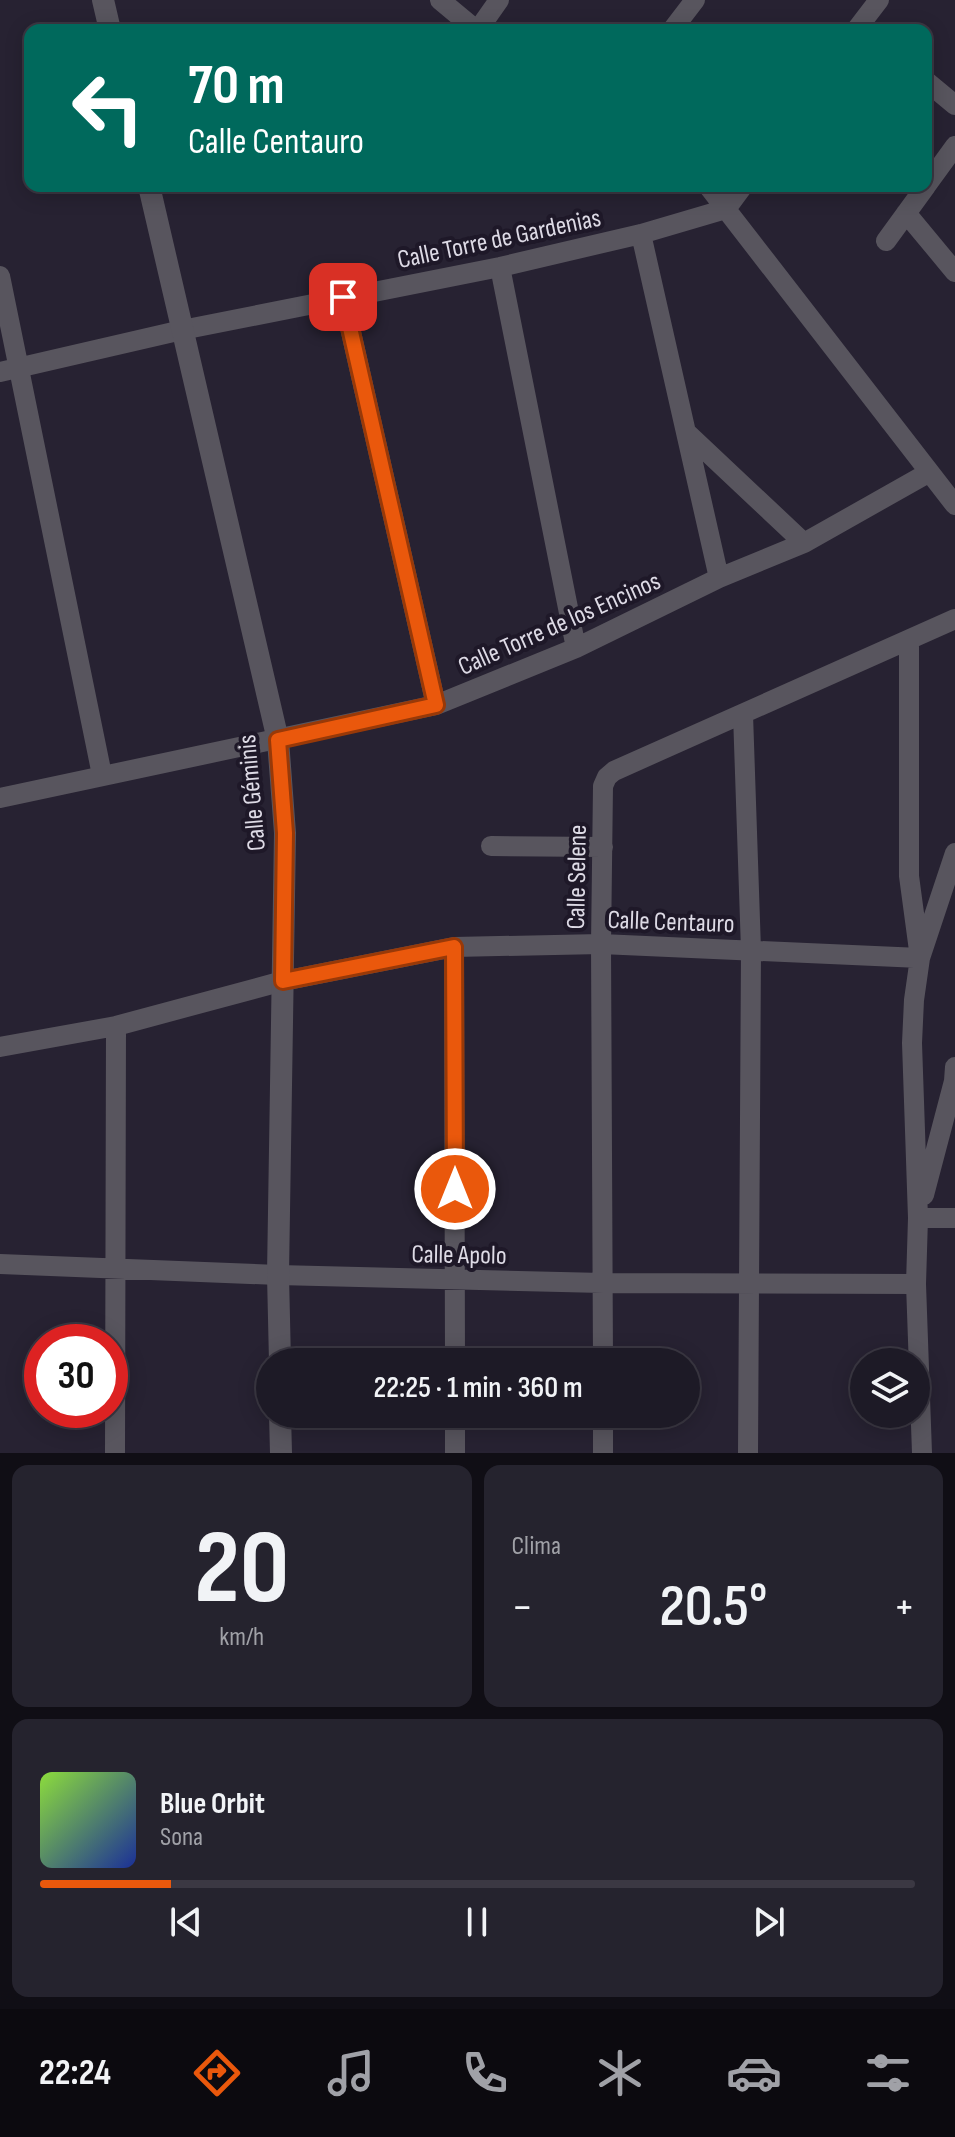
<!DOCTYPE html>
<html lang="es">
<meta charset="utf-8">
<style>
body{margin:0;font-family:"Sofia Sans Condensed",sans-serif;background:#25232e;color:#f1f3f6;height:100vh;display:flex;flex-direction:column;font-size:30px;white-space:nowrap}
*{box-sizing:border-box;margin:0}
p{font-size:26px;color:#a0a1a7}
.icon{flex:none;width:44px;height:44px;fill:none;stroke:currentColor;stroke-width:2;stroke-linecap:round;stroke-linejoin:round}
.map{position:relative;height:1453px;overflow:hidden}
.drawer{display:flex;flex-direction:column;gap:12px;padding:12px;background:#100e15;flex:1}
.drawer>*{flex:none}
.top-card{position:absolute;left:24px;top:24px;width:908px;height:168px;border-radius:16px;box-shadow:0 4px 20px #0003,0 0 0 2px #3b3843;background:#00695c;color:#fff;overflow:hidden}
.tools{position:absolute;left:850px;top:1348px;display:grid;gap:16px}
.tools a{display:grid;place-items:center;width:80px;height:80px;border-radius:50%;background:#1d1a26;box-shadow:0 4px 20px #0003,0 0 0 2px #3b3843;font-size:40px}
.speed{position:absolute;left:24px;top:1324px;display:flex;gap:16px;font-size:40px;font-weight:700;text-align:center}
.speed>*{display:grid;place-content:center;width:104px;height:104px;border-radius:50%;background:#1d1a26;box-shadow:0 4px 20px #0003,0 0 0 2px #3b3843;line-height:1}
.speed .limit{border:12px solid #d22;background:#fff;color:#111}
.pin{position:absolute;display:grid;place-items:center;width:68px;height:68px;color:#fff;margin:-34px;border-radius:16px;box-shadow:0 4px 12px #0006}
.me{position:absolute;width:88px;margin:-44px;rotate:0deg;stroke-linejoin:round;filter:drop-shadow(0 0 6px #0008)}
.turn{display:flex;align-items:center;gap:28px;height:168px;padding:0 32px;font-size:36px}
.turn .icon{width:104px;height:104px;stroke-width:2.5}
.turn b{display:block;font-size:56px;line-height:68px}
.big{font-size:60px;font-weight:600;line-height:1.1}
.drawer .card{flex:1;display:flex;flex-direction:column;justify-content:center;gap:12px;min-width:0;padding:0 28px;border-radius:16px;background:#25232e}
.drawer .dial{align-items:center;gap:0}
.dial b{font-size:104px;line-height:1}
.song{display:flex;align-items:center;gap:24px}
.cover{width:96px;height:96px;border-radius:12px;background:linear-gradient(135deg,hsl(90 70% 55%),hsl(230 70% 35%))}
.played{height:8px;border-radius:4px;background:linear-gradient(90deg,#ea580c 15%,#3b3843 15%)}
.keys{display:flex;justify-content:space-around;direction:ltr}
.heat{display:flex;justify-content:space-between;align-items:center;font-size:44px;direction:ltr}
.drawer .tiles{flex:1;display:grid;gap:12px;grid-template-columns:1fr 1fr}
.card:last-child{grid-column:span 2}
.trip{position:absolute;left:256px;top:1348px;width:444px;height:80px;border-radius:40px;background:#1d1a26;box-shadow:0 4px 20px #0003,0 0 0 2px #3b3843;font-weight:600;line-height:80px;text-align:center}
.tabs{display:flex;height:128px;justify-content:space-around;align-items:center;background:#0c0a0f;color:#a0a1a7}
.tabs .icon{width:56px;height:56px}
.tabs .on{color:#ea580c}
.tabs b{font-size:36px;color:#f1f3f6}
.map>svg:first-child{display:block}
</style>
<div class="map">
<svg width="955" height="1453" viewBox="0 0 955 1453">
<rect width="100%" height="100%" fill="#272232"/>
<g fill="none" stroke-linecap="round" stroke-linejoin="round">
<path stroke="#58555e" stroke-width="20" d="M 440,0 L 476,30
M 478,30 L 499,0
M 672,30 L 695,0
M 856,30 L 879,0
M 926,81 L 955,105
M 708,186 L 955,505
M 926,186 L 955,146
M 906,213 L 955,272
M 641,234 L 719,578
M 886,241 L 926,186
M 500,267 L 576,648
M 0,276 L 102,775
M 343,297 L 436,705
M 0,372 L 182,330 L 500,267 L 641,234 L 726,209 L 743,186
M 686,432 L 804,543
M 743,714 L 751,950 L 748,1453
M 0,798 L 436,705 L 576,648 L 719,578 L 804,543 L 928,473
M 491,846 L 603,847
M 454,947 L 455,1362
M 0,1047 L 116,1026 L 283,981 L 454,947 L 601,944 L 920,958 L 909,876 L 909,641
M 924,1195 L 954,1081 L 955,1067
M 918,1218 L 955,1218
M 0,1264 L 278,1275 L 603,1283 L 916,1284
M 603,1362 L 601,944 L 603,786 L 607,777 L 614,771 L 955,619
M 603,1414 L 603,1453
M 115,1453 L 116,1026
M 455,1453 L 455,1414
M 922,1453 L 916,1284 L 918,1218 L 912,1043 L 914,1000 L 920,958 L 955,853"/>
<path stroke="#58555e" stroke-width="22" d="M 103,0 L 110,30
M 149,186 L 278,740 L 285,833 L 278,1275 L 280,1362
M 280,1414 L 281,1453"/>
</g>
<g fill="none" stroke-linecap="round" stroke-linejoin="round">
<g stroke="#983908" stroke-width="20">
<path id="route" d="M 343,297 L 436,705 L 278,740 L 285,833 L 283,981 L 454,947 L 455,1189"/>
</g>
<use href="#route" stroke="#ea580c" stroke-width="14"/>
</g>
<g text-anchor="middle" stroke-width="8" stroke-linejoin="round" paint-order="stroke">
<g font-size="26" fill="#dddae5" stroke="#1e1828">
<text transform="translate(499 238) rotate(-12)" y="9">Calle Torre de Gardenias</text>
<text transform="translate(559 623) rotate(-24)" y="9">Calle Torre de los Encinos</text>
<text transform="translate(251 793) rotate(-95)" y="9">Calle Géminis</text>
<text transform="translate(576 877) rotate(-89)" y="9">Calle Selene</text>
<text transform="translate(671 921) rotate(2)" y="9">Calle Centauro</text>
<text transform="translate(459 1254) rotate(1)" y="9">Calle Apolo</text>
</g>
</g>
</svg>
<div class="tools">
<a><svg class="icon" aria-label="layers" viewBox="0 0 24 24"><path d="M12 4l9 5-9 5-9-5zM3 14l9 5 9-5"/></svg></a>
</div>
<div class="speed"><div class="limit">30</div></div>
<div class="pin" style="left:343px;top:297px;background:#d93025"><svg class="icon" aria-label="arrive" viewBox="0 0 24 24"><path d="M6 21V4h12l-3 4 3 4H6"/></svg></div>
<svg class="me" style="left:455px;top:1189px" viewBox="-20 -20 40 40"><circle r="17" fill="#ea580c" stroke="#fff" stroke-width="3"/><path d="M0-11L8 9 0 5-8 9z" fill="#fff"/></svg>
<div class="trip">22:25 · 1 min · 360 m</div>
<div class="top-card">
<div class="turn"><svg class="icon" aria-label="left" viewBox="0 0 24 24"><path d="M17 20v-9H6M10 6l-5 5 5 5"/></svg><div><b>70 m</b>Calle Centauro</div></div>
</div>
</div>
<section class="drawer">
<div class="tiles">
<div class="card dial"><b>20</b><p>km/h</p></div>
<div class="card"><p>Clima</p>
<div class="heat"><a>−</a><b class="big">20.5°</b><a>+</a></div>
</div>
<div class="card">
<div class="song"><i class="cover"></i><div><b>Blue Orbit</b><p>Sona</p></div></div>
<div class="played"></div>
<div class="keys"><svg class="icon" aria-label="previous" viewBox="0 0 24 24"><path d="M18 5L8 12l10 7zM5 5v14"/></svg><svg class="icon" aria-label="pause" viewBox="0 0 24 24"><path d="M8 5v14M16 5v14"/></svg><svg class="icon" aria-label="next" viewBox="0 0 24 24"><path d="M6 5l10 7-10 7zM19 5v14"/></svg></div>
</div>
</div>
</section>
<nav class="tabs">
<b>22:24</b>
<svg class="icon on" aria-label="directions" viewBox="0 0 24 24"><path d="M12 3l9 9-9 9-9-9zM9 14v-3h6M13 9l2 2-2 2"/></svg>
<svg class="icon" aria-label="music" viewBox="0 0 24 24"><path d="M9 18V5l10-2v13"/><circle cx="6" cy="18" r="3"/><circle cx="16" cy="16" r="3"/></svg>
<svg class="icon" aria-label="phone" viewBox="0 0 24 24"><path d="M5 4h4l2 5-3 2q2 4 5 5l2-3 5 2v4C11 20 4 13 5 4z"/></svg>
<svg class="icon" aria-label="climate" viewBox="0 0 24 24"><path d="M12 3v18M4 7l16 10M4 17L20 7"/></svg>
<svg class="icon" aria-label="car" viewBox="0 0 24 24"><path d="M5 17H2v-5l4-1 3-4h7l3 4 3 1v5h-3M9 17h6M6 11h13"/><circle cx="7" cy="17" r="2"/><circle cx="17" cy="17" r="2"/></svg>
<svg class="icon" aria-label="filters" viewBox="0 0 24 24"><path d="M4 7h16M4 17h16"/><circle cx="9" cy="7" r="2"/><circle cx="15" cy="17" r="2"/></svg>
</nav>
